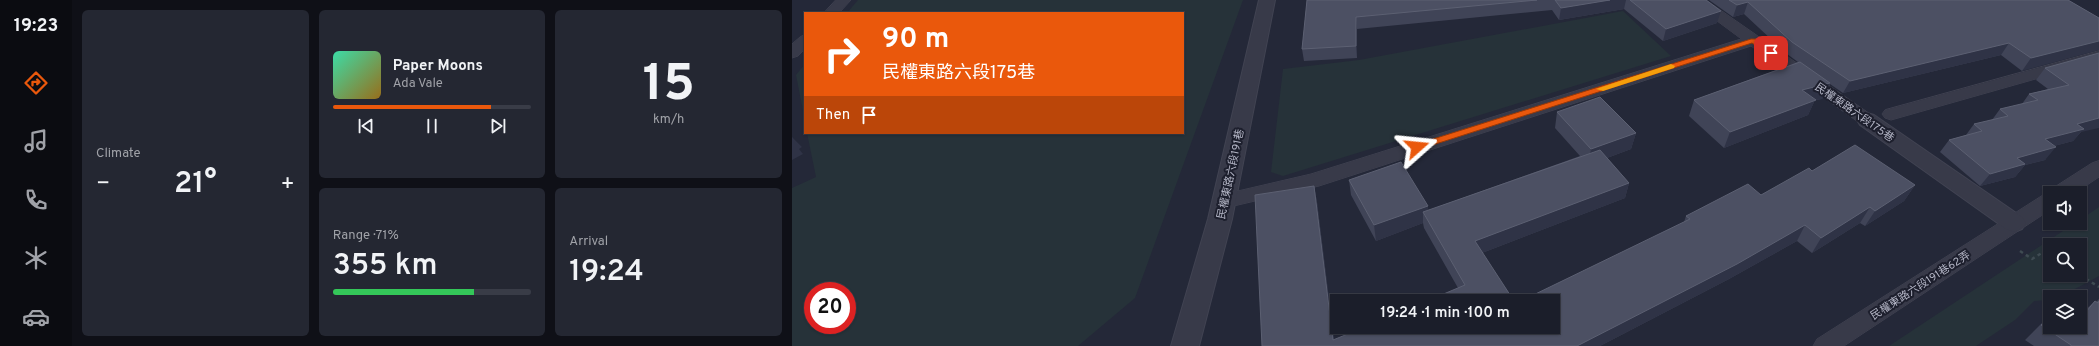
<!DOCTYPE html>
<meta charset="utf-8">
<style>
body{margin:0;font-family:Overpass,"Noto Sans TC",sans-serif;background:#242732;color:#f1f3f6;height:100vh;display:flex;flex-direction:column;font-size:15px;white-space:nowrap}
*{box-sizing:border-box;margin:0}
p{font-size:13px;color:#a0a2a8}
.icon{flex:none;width:22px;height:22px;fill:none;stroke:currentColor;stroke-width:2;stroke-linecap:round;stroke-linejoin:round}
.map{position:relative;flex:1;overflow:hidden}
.sheet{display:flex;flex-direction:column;gap:10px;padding:10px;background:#0f1017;width:720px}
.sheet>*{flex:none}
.top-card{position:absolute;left:12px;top:12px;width:380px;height:122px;border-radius:0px;box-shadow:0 1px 3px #0004,0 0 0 1px #393c47;background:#ea580c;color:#fff;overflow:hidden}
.fabs{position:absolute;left:1251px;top:186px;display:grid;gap:8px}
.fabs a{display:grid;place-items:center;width:44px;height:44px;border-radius:0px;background:#1b1e2a;box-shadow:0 1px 3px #0004,0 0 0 1px #393c47;font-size:20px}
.speed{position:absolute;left:12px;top:282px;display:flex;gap:8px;font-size:20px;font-weight:700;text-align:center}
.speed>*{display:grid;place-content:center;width:52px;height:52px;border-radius:50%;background:#1b1e2a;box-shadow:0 1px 3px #0004,0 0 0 1px #393c47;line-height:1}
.speed .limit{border:6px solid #d22;background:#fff;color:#111}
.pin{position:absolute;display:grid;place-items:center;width:34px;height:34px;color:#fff;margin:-17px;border-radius:8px;box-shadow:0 2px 6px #0006}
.me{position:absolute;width:44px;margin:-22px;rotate:72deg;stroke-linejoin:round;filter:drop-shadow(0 0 3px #0008)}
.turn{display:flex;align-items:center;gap:14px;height:84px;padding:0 12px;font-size:18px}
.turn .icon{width:52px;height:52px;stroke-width:2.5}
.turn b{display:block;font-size:28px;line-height:34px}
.then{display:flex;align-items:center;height:38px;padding:0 12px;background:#0003;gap:8px;font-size:15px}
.big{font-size:30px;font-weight:600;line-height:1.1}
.sheet .tile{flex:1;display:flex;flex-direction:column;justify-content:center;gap:6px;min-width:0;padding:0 14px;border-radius:6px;background:#242732}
.sheet .dial{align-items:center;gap:0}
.dial b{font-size:52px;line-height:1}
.song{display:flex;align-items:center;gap:12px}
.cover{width:48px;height:48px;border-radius:6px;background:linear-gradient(135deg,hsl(160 70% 55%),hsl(40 70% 35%))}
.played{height:4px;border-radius:2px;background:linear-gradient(90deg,#ea580c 80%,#393c47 80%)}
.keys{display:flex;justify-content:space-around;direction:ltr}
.heat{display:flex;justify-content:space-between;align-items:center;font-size:22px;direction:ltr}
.charge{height:6px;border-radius:3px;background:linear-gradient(90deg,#34c759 71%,#393c47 0)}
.sheet .tiles{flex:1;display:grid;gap:10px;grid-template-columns:repeat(3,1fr)}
.tile:first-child{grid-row:span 2}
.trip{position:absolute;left:538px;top:294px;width:230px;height:40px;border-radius:0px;background:#1b1e2a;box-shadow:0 1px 3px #0004,0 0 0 1px #393c47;font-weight:600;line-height:40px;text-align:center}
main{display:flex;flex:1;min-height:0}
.menu{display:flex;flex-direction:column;width:72px;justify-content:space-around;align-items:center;background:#0b0c11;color:#a0a2a8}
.menu .icon{width:28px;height:28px}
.menu .active{color:#ea580c}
.menu b{font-size:18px;color:#f1f3f6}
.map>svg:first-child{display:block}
</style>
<main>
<nav class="menu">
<b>19:23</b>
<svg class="icon active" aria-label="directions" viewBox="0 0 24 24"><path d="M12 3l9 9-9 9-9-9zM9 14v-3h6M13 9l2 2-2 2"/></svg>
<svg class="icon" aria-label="music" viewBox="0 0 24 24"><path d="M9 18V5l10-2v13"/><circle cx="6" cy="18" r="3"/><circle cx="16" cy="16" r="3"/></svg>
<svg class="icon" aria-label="phone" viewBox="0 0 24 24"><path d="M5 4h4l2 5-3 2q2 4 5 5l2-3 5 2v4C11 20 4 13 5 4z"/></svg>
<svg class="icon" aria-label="climate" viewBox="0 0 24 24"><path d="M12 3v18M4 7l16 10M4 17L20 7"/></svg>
<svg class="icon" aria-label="car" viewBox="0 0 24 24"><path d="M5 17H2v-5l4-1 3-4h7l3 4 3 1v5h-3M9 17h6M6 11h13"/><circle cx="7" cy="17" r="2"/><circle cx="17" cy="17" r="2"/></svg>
</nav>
<section class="sheet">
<div class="tiles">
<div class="tile"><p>Climate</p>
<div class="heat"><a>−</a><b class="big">21°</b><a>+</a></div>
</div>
<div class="tile">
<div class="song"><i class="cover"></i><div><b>Paper Moons</b><p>Ada Vale</p></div></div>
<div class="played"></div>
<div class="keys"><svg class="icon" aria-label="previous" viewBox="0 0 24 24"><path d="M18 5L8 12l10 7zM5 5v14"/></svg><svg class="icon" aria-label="pause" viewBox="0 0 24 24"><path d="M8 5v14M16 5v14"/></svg><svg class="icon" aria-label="next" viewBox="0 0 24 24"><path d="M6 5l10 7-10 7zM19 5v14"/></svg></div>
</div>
<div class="tile dial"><b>15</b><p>km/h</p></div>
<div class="tile"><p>Range · 71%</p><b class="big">355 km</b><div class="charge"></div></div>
<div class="tile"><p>Arrival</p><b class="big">19:24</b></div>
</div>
</section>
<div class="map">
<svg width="1307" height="346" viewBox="0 0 1307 346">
<rect width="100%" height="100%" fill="#242838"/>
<path fill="#263239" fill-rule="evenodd" d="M 66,0 L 451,0 L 343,298 L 286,346 L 0,346 L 0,188 L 24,177 L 15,133 L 391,133 L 391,13 L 55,13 ZM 21,291 L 55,291 L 55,325 L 21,325 Z
M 831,11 L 879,56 L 491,176 L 479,172 L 491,69 L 567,60 Z
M 13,64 L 13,121 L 4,75 Z
M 1307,207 L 1307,276 L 1268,297 L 1258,297 L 1258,300 L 1242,301 L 1223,320 L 1184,346 L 1097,346 L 1283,223 L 1288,223 L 1288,220 ZM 1258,245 L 1288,245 L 1288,275 L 1258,275 Z"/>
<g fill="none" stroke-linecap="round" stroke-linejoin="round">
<g stroke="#414352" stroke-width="1">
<path id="lane" d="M 44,0 L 59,0 L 47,13 L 32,13 Z
M 897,0 L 914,0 L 1081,116 L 1084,120 L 1081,124 L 1075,126 L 1069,124 L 959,46 L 527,186 L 433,208 L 426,206 L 423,201 L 426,196 L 433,194 L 519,174 L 949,39 Z
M 13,35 L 13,49 L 6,56 L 0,58 L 0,44 L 8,37 Z
M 1307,51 L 1307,61 L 1099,120 L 1093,118 L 1090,114 L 1093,110 Z
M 1307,161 L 1307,177 L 1283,193 L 1258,193 L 1258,210 L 1052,346 L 1021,346 L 1025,339 L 1251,195 L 1258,193 L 1261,188 L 1300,163 Z"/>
</g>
<g stroke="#414352" stroke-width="2">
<path id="street" d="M 467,0 L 483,0 L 440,219 L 407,346 L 379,346 L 416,219 Z
M 1075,113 L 1082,115 L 1230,217 L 1234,223 L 1230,229 L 1222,232 L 1214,229 L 1068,125 L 1065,120 L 1068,115 Z"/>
</g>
<path stroke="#3f4b52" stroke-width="2.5" stroke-dasharray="3.5 3.5" stroke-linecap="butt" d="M 1228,251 L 1240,259 L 1253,251 L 1258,254
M 1288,275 L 1307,287"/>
<use href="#lane" fill="#383a49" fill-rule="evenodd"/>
<use href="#street" fill="#383a49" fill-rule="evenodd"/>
</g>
<path fill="#404457" d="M 515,0 L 914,0 L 925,23 L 871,41 L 832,9 L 767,20 L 760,10 L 565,29 L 565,58 L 512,61 L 510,49 Z
M 917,0 L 1276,0 L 1307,18 L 1230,71 L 1209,55 L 1051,93 L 1038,84 L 1030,99 L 1023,100 L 1016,115 L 932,148 L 897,116 L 902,100 L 1006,62 L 995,54 L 952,14 L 941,17 Z
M 1307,53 L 1289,132 L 1281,141 L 1262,146 L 1253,160 L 1233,165 L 1223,177 L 1188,186 L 1148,152 L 1157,140 L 1174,135 L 1182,124 L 1200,120 L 1208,109 L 1230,104 L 1237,94 L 1256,89 L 1244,80 L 1253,68 Z
M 765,112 L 844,133 L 839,149 L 815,158 L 837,183 L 833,198 L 690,253 L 722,301 L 666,288 L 632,228 L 631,223 L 584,241 L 559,195 L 557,180 L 637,210 L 788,156 L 763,128 Z
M 1020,171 L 1123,185 L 1112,201 L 1073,226 L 1068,223 L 1020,253 L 1005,241 L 937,279 L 808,346 L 470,346 L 522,186 L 525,202 L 542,340 L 761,327 L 892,222 L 894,216 L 969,195 Z
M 1307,299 L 1307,346 L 1242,346 L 1233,340 L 1258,315 L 1258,327 L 1292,311 L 1303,301 L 1304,302 Z"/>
<path fill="#2f3346" d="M 818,0 L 834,0 L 832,9 L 767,20 L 769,8 Z
M 956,2 L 952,14 L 941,17 L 945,5 Z
M 929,11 L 925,23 L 871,41 L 874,29 Z
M 564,17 L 565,29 L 565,58 L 564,46 Z
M 1307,41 L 1307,50 L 1230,71 L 1239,58 Z
M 1217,43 L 1209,55 L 1051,93 L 1058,81 Z
M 1038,83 L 1030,99 L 1023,100 L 1016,115 L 932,148 L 938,132 L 1010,90 Z
M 1307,118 L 1307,128 L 1289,132 L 1281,141 L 1243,151 L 1253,139 L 1285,124 Z
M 844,133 L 839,149 L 796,165 L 799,149 Z
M 0,137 L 10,147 L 7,149 L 11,154 L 0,160 Z
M 1264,147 L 1253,160 L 1233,165 L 1223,177 L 1188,186 L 1198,174 L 1225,158 Z
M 837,183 L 833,198 L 682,256 L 683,241 Z
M 1123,185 L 1112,201 L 1073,226 L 1083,211 Z
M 522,186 L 525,202 L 543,346 L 541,340 Z
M 636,206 L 637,221 L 631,212 L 631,223 L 584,241 L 582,225 Z
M 1078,207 L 1068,223 L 1020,253 L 1029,238 Z
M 1013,225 L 1005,241 L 937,279 L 808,346 L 785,346 Z"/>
<path fill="#4c5063" stroke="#5c6072" d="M 515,0 L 745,0 L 564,17 L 564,46 L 510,49 Z
M 763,0 L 818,0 L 769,8 Z
M 838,0 L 914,0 L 929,11 L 874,29 Z
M 937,0 L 1276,0 L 1307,18 L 1307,41 L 1239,58 L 1217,43 L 1058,81 L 1000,42 L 956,2 L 945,5 Z
M 1307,53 L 1307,118 L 1285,124 L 1292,129 L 1253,139 L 1264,147 L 1225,158 L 1233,164 L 1198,174 L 1157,140 L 1190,131 L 1182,124 L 1216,116 L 1208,109 L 1246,100 L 1237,94 L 1277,85 L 1253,68 Z
M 1008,62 L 1038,83 L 1010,90 L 1024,100 L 938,132 L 902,100 Z
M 808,97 L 844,133 L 799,149 L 765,112 Z
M 1063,145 L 1123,185 L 1083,211 L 1078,207 L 1029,238 L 1013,225 L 945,264 L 785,346 L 470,346 L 463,195 L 522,186 L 541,340 L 573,327 L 761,327 L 761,301 L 729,301 L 898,219 L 894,216 L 956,184 L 969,195 L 1017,168 L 1020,171 Z
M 808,150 L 837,183 L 683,241 L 722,301 L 635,301 L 673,285 L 631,212 Z
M 609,162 L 636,206 L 582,225 L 557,180 Z
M 1303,301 L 1306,303 L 1307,301 L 1307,346 L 1279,346 L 1279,345 L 1249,325 L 1258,316 L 1258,327 L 1288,327 L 1288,308 L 1294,312 Z"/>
<path fill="#ea580c" stroke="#983908" d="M 959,39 L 964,39 L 983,53 L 976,55 L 960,43 L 628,149 L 622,149 L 621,147 L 622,145 Z"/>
<path fill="#f59e0b" d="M 879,64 L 883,66 L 882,68 L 811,91 L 804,89 Z"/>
<g text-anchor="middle" stroke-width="4" stroke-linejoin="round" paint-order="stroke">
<g font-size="11" fill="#b3b5c5" stroke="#1d1f2d">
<text transform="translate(1063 112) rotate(35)" y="4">民權東路六段175巷</text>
<text transform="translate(438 174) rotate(-78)" y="4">民權東路六段191巷</text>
<text transform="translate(1128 285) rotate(-33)" y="4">民權東路六段191巷62弄</text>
</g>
</g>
</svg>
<div class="fabs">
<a><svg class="icon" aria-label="sound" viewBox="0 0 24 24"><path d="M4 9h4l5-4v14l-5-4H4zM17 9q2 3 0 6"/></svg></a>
<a><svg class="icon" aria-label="search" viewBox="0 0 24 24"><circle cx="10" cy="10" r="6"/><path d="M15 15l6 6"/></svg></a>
<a><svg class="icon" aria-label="layers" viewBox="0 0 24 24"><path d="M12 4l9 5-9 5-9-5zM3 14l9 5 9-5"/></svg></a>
</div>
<div class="speed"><div class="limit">20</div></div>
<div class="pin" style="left:979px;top:53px;background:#d93025"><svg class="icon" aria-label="arrive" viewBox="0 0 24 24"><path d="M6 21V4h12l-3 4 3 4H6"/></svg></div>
<svg class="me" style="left:625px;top:147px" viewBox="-20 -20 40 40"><path d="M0-17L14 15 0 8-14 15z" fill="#ea580c" stroke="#fff" stroke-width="4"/></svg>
<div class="trip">19:24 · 1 min · 100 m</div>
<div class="top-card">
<div class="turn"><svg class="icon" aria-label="right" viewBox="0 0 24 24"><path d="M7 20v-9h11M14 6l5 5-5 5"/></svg><div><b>90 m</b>民權東路六段175巷</div></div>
<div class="then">Then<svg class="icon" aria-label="arrive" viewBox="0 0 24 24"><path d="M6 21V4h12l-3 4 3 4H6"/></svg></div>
</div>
</div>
</main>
